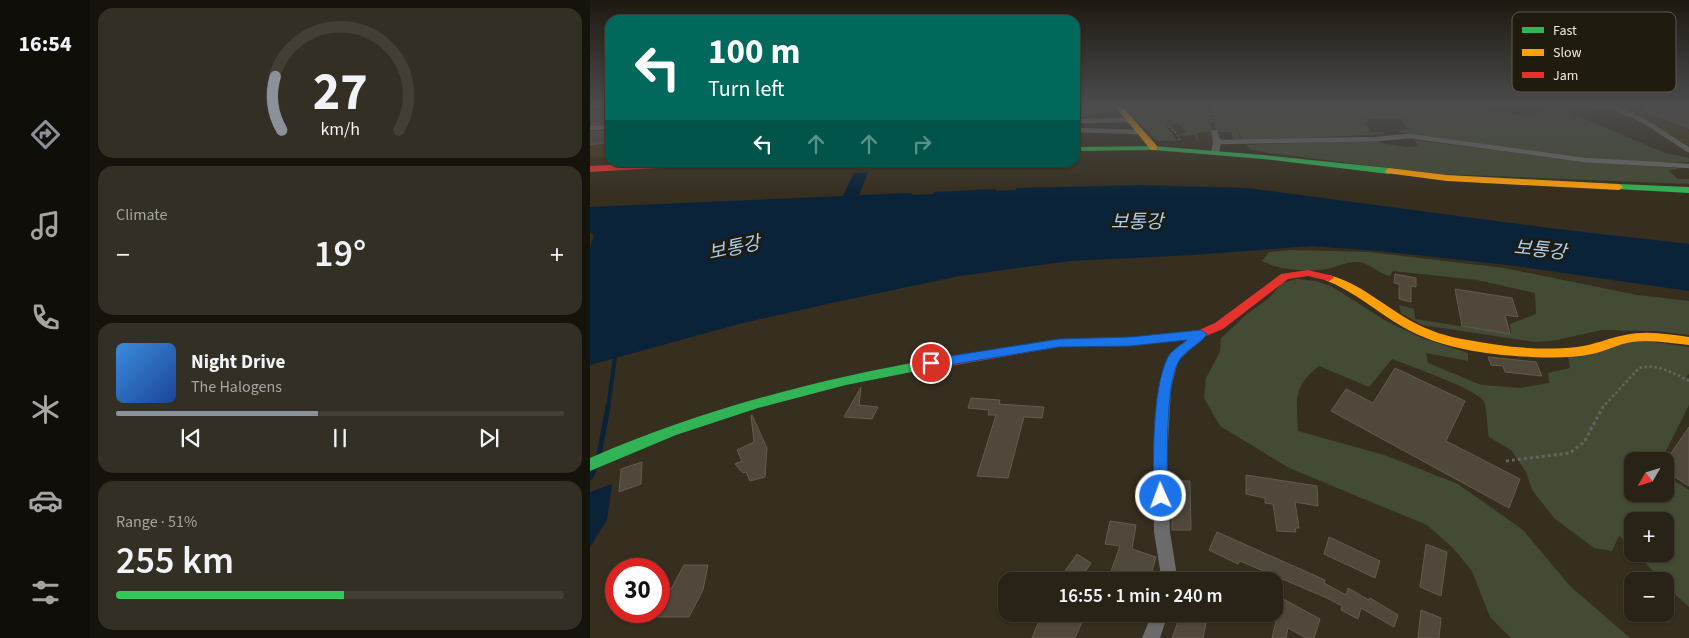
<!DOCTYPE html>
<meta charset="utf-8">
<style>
body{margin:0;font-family:"Source Sans 3","Noto Sans KR",sans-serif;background:#342f24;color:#f1f3f6;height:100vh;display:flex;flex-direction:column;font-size:19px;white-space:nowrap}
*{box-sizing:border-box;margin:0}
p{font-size:16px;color:#a5a4a1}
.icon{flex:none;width:28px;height:28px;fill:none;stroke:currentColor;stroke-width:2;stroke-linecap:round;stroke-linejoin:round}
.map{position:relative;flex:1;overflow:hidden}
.drawer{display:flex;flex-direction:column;gap:8px;padding:8px;background:#16130d;width:500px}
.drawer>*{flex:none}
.top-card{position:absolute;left:15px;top:15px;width:475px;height:152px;border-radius:15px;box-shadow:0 1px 4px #0004,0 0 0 1px #443f36;background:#00695c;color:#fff;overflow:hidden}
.needle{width:32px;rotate:231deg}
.fabs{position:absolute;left:1034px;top:452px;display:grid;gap:10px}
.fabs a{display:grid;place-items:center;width:50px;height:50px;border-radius:10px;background:#282217;box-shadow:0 1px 4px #0004,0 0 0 1px #443f36;font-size:25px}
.speed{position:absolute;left:15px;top:558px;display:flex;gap:10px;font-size:25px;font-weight:700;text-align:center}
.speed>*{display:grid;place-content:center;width:65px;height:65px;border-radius:50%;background:#282217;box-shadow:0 1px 4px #0004,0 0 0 1px #443f36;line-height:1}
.speed .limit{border:8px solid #d22;background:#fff;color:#111}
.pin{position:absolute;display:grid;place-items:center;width:42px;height:42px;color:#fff;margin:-21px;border:2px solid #fff;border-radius:50%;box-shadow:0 1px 5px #0007}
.me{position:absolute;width:55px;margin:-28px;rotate:358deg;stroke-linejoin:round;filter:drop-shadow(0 0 4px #0008)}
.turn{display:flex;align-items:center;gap:18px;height:105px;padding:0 20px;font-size:22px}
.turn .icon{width:65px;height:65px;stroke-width:2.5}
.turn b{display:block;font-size:35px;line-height:42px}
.lanes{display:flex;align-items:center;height:48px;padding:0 20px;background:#0003;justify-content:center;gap:25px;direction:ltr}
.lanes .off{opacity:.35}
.big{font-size:38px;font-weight:600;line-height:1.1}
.drawer .widget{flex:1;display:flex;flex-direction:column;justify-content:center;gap:8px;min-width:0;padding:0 18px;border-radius:15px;background:#342f24}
.drawer .dial{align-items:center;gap:0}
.dial svg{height:130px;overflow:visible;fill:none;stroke:#443f36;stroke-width:7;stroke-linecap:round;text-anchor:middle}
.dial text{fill:#f1f3f6;stroke:none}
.song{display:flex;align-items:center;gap:15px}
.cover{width:60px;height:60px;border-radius:8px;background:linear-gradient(135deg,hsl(210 70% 55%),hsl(220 70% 35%))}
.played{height:5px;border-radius:2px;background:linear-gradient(90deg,#8c9099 45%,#443f36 45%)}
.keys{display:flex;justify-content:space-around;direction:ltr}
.heat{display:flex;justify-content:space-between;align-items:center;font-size:28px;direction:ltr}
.charge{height:8px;border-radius:4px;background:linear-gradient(90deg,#34c759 51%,#443f36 0)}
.trip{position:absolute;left:408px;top:572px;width:285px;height:50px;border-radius:15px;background:#282217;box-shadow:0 1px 4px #0004,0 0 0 1px #443f36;font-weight:600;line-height:50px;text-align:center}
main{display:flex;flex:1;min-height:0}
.dock{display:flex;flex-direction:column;width:90px;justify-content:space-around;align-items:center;background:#100e09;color:#a5a4a1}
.dock .icon{width:35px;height:35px}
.dock .current{color:#8c9099}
.dock b{font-size:22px;color:#f1f3f6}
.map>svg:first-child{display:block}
</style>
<main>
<nav class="dock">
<b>16:54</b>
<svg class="icon current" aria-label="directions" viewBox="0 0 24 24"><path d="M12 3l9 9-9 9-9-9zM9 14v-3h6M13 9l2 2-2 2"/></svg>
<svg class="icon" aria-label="music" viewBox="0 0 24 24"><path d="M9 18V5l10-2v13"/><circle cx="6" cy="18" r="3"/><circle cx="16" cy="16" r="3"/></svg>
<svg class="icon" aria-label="phone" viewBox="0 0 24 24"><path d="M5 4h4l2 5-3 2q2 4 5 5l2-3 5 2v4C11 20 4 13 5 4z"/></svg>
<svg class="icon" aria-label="climate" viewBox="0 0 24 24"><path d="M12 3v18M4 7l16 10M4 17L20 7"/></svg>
<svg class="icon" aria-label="car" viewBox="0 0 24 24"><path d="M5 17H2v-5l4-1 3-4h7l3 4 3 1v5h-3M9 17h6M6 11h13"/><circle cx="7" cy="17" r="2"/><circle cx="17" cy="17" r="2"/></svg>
<svg class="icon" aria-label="filters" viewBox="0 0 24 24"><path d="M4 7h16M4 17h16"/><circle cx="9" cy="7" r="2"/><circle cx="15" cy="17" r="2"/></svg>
</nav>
<section class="drawer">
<div class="widget dial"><svg viewBox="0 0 100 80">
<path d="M14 69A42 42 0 1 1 86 69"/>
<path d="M14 69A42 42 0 0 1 10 36" stroke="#8c9099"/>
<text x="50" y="56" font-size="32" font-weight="700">27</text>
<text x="50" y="72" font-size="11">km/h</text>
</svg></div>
<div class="widget"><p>Climate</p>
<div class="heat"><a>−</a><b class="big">19°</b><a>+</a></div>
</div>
<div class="widget">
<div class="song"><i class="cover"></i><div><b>Night Drive</b><p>The Halogens</p></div></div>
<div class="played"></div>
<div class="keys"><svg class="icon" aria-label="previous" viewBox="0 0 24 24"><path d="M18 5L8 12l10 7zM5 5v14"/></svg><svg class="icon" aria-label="pause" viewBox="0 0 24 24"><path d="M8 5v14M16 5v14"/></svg><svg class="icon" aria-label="next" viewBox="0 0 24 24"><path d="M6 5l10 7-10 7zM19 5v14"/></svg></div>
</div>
<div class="widget"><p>Range · 51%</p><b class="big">255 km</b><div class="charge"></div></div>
</section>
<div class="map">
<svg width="1099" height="638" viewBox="0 0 1099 638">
<rect width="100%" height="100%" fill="#362e1f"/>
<path fill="#443614" d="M 0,105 L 20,105 L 20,157 L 0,158 Z
M 1015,105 L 1099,105 L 1099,154 L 1054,123 Z"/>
<path fill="#444b35" d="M 532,105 L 540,105 L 543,109 L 562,105 L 608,105 L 610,109 L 616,109 L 623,132 L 607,133 L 609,141 L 607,141 L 605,135 L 590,136 L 590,134 L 597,132 L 588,123 L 576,126 L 588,141 L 569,141 L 563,138 Z
M 624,105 L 872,105 L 874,107 L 905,113 L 944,115 L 963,108 L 965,105 L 1014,105 L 1023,109 L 1014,111 L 999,107 C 990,111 980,105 971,109 L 1075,153 L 1099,158 L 1099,162 C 1006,166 913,148 821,136 L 819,133 L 810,133 L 808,131 L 819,130 L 810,118 L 776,119 L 775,124 L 781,132 L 794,132 L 795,134 L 653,141 L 647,129 L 648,125 L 646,129 L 651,139 L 643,139 L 641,132 L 627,132 L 620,109 L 625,108 Z
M 788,140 L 791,143 L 816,147 L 828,146 L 824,140 L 985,161 L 1086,168 L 1088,169 L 1078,170 L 1088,179 L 1099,179 L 1099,184 L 849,174 L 678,153 L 660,149 L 656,145 Z
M 701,250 L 779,252 L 914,268 L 1047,295 L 1099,301 L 1099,335 L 1067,331 L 1012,330 L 962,341 L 945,342 L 832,325 L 811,313 L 809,305 L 824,309 L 825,319 L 921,334 L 920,324 L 946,314 L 945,293 L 887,280 L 803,271 L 800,276 C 788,274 779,262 768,262 C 758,261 747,267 737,269 C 716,272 690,270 672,261 L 679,252 Z
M 707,279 L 726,281 L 741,286 L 796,321 L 832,338 L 878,353 L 878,361 L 836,353 L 838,363 L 891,385 L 930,388 L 959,383 L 958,373 L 980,368 L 978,356 L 1039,342 L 1064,342 L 1099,347 L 1099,374 L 1096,377 L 1099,378 L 1099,405 L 1071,461 L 1042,461 L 1042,494 L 1075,494 L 1075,475 L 1099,490 L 1099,607 L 1075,585 L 1075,581 L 1072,581 L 1047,554 L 1075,554 L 1075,521 L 1042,521 L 1042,549 L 1029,536 L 1022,551 L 1004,548 L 965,519 L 942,490 L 936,472 L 921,450 L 899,437 C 897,428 897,404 893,400 C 885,389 818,365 802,359 L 779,387 L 729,366 C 702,387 707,400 708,431 L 794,455 L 868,484 L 933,530 L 980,586 L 1040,638 L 921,638 L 900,617 L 882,571 L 863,548 L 837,525 L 699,468 L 630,426 L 614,398 L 616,378 L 630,352 L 631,338 L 657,314 L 679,298 L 692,283 Z"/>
<path fill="#0a2338" d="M 278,172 L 269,195 L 322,193 L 322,195 L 343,194 L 344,192 L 406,189 L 406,191 L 426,190 L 426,188 L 552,185 L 657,188 L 967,229 L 1099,244 L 1099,291 L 926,266 L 789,251 L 721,246 L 603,255 L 481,261 L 369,276 L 237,304 L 149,324 L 0,365 L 0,248 L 4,235 L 0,232 L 0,207 L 253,196 L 264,173 Z
M 22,484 L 17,520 L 0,547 L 0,492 Z"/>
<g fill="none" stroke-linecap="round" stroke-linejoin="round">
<path stroke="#0a2338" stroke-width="4" d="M 18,408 L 25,357"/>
<path stroke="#0a2338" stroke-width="5" d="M 9,455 L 18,407
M 0,478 L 5,469"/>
</g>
<path fill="#50483b" stroke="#635c4f" d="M 485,105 L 520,105 L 522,111 L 485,117 Z
M 1067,105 L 1099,105 L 1099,128 L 1054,111 Z
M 20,110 L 20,123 L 0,124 L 0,112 Z
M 20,131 L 20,137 L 14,143 L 0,145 L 0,132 Z
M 805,274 L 826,278 L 826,287 L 821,286 L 821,302 L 809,299 L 809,284 L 804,283 Z
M 865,289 L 922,298 L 928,317 L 915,315 L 920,334 L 872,326 Z
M 898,357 L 946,362 L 952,376 L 915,372 L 913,366 L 901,365 Z
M 805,368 L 875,401 L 856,441 L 930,479 L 919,508 L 741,411 L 756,389 L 783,403 Z
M 271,387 L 269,405 L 288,407 L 282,419 L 254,417 Z
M 381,398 L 410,400 L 409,404 L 454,407 L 452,418 L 434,417 L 418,478 L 387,476 L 406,415 L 398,415 L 399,410 L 378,408 Z
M 162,415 L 177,448 L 175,477 L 160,481 L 156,472 L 153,473 L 145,464 L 152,461 L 147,450 L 164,442 L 161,416 Z
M 1099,427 L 1099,486 L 1075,471 L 1075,462 Z
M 52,462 L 51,484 L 29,492 L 31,469 Z
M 656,475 L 727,486 L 728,506 L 705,502 L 709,528 L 705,528 L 706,532 L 687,531 L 683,504 L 675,503 L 675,498 L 656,494 Z
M 582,481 L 600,481 L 601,530 L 582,530 Z
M 520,521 L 546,525 L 542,549 L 566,557 L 562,571 L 568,573 L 565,581 L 529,581 L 519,577 L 530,546 L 515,544 Z
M 627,532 L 735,580 L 734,583 L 756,595 L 758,588 L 779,600 L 780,598 L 808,615 L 804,627 L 771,608 L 768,619 L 751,610 L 752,606 L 737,598 L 650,561 L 648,564 L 619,550 Z
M 739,537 L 790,561 L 785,578 L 734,554 Z
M 836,544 L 857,552 L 851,596 L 830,587 Z
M 487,554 L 501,563 L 489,581 L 468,581 Z
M 94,565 L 118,565 L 113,590 L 99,617 L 66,617 Z
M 684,594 L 730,619 L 724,638 L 716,638 L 698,628 L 696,638 L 682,638 L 686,621 L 684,620 Z
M 831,610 L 851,618 L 849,638 L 828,638 Z
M 452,614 L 471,614 L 492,622 L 485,638 L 442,638 Z
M 597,614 L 618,614 L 613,638 L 582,638 L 589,619 L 595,622 Z"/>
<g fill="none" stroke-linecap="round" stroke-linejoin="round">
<path stroke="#666460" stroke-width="2" stroke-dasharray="2 2" stroke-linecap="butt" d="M 617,109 L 622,124
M 579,126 L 587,134 L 590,141"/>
<path stroke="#666460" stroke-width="2.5" stroke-dasharray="2.5 2.5" stroke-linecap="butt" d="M 1012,408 L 1049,368 C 1067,363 1083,373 1099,381"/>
<path stroke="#666460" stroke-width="3" stroke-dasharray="3 3" stroke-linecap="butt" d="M 916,461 L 980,453 L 994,442 L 1013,407"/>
<path stroke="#6c6b6b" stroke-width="4.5" d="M 1020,105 L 1054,121 L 1099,150
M 0,108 L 2,105
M 485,121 L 539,120
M 0,128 L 20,127
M 485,130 L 550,132
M 627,142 L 787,139 L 819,136 L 994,160 L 1099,166"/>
<path fill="#6c6b6b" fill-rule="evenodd" d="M 621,130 L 627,130 L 631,142 L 629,153 L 625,155 L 621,153 L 623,142 Z
M 611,330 L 617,334 L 588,361 L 581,389 L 577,460 L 580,532 L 587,576 L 586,581 L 570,581 L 571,576 L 564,532 L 563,460 L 569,389 L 579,356 L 607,331 Z
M 562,614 L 578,614 L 570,638 L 552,638 Z"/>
<path fill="#30b455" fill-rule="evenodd" d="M 564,146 L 673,155 L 799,168 L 803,171 L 799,174 L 673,159 L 564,150 L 485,151 L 485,147 Z
M 1029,184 L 1099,187 L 1099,193 L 1026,189 L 1025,187 Z
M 343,359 L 347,361 L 349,364 L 347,367 L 256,385 L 168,408 L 86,435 L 0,471 L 0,458 C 110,410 225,380 343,359 Z"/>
<path fill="#ff9f0a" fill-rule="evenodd" d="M 524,105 L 531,105 L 567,146 L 567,150 L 561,150 Z
M 799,168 L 857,175 L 1029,184 L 1033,187 L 1029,190 L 857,181 L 796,173 L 795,171 Z
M 739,275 C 770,283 794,306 821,321 C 839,331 858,337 878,340 C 914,347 951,351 987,347 C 1004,345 1019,338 1035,335 C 1056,330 1078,334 1099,337 L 1099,345 C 1080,343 1061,340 1042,342 C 1028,344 1016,351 1002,354 C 983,358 962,358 942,357 C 899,355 851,349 813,327 C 787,312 764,291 735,280 L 734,278 L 735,276 Z"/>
<path fill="#e5322d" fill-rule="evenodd" d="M 78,162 L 141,162 L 137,164 L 0,172 L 0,166 Z
M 718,270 L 743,276 L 744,278 L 739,281 L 718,276 L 698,279 L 633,329 L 611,338 L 540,346 L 469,347 L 343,369 L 339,367 L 337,364 L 339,361 L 343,359 L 469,339 L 540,338 L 609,330 L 625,323 L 691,274 Z"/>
</g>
<linearGradient id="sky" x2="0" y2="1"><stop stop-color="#1e1911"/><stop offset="0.54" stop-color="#4c4c4d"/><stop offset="1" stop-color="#4c4c4d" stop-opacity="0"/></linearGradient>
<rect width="1099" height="195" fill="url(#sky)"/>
<path fill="#1a73e8" stroke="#114b97" d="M 611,330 L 617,334 C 610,345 595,350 589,361 C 575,382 577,469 578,496 L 576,501 L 571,503 L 566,501 L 564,496 C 563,459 562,392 577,359 C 580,351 591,345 597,340 L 540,346 L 469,347 L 341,368 L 337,367 L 335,363 L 337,360 L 341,359 L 469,339 L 540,337 Z"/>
<g text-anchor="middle" stroke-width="5" stroke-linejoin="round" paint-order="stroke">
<g font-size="19" font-style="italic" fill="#a8d0f7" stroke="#201b0f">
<text x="547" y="228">보통강</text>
<text transform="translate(144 247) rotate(-12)" y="7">보통강</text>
<text transform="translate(950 249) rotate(6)" y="7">보통강</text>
</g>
</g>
<rect x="922" y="12" width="164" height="80" rx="8" fill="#201b0f" stroke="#5e584b" stroke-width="1"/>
<rect x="932" y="27" width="22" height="6" fill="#30b455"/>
<rect x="932" y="49" width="22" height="7" fill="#ff9f0a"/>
<rect x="932" y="72" width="22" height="6" fill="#e5322d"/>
<g font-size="14" fill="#eee7d6">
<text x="963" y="35">Fast</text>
<text x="963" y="57">Slow</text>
<text x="963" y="80">Jam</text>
</g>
</svg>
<div class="fabs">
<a><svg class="needle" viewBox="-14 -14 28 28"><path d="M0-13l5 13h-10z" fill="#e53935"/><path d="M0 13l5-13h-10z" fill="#a5a4a1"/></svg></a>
<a>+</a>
<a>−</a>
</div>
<div class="speed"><div class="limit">30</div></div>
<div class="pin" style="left:341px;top:363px;background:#d93025"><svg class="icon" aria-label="arrive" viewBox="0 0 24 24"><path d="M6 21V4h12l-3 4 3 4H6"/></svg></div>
<svg class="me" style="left:571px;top:496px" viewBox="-20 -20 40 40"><circle r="17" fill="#1a73e8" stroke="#fff" stroke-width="3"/><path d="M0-11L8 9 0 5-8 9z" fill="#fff"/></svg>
<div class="trip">16:55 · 1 min · 240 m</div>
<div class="top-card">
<div class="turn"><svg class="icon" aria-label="left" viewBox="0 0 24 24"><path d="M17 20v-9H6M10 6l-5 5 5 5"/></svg><div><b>100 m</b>Turn left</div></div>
<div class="lanes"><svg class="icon" aria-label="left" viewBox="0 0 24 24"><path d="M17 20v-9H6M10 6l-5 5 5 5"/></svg><svg class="icon off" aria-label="ahead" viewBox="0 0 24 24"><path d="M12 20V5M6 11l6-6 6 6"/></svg><svg class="icon off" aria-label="ahead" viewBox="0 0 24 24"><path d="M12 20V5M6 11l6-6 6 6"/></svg><svg class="icon off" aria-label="right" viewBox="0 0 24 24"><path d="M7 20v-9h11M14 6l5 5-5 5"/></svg></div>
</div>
</div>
</main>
